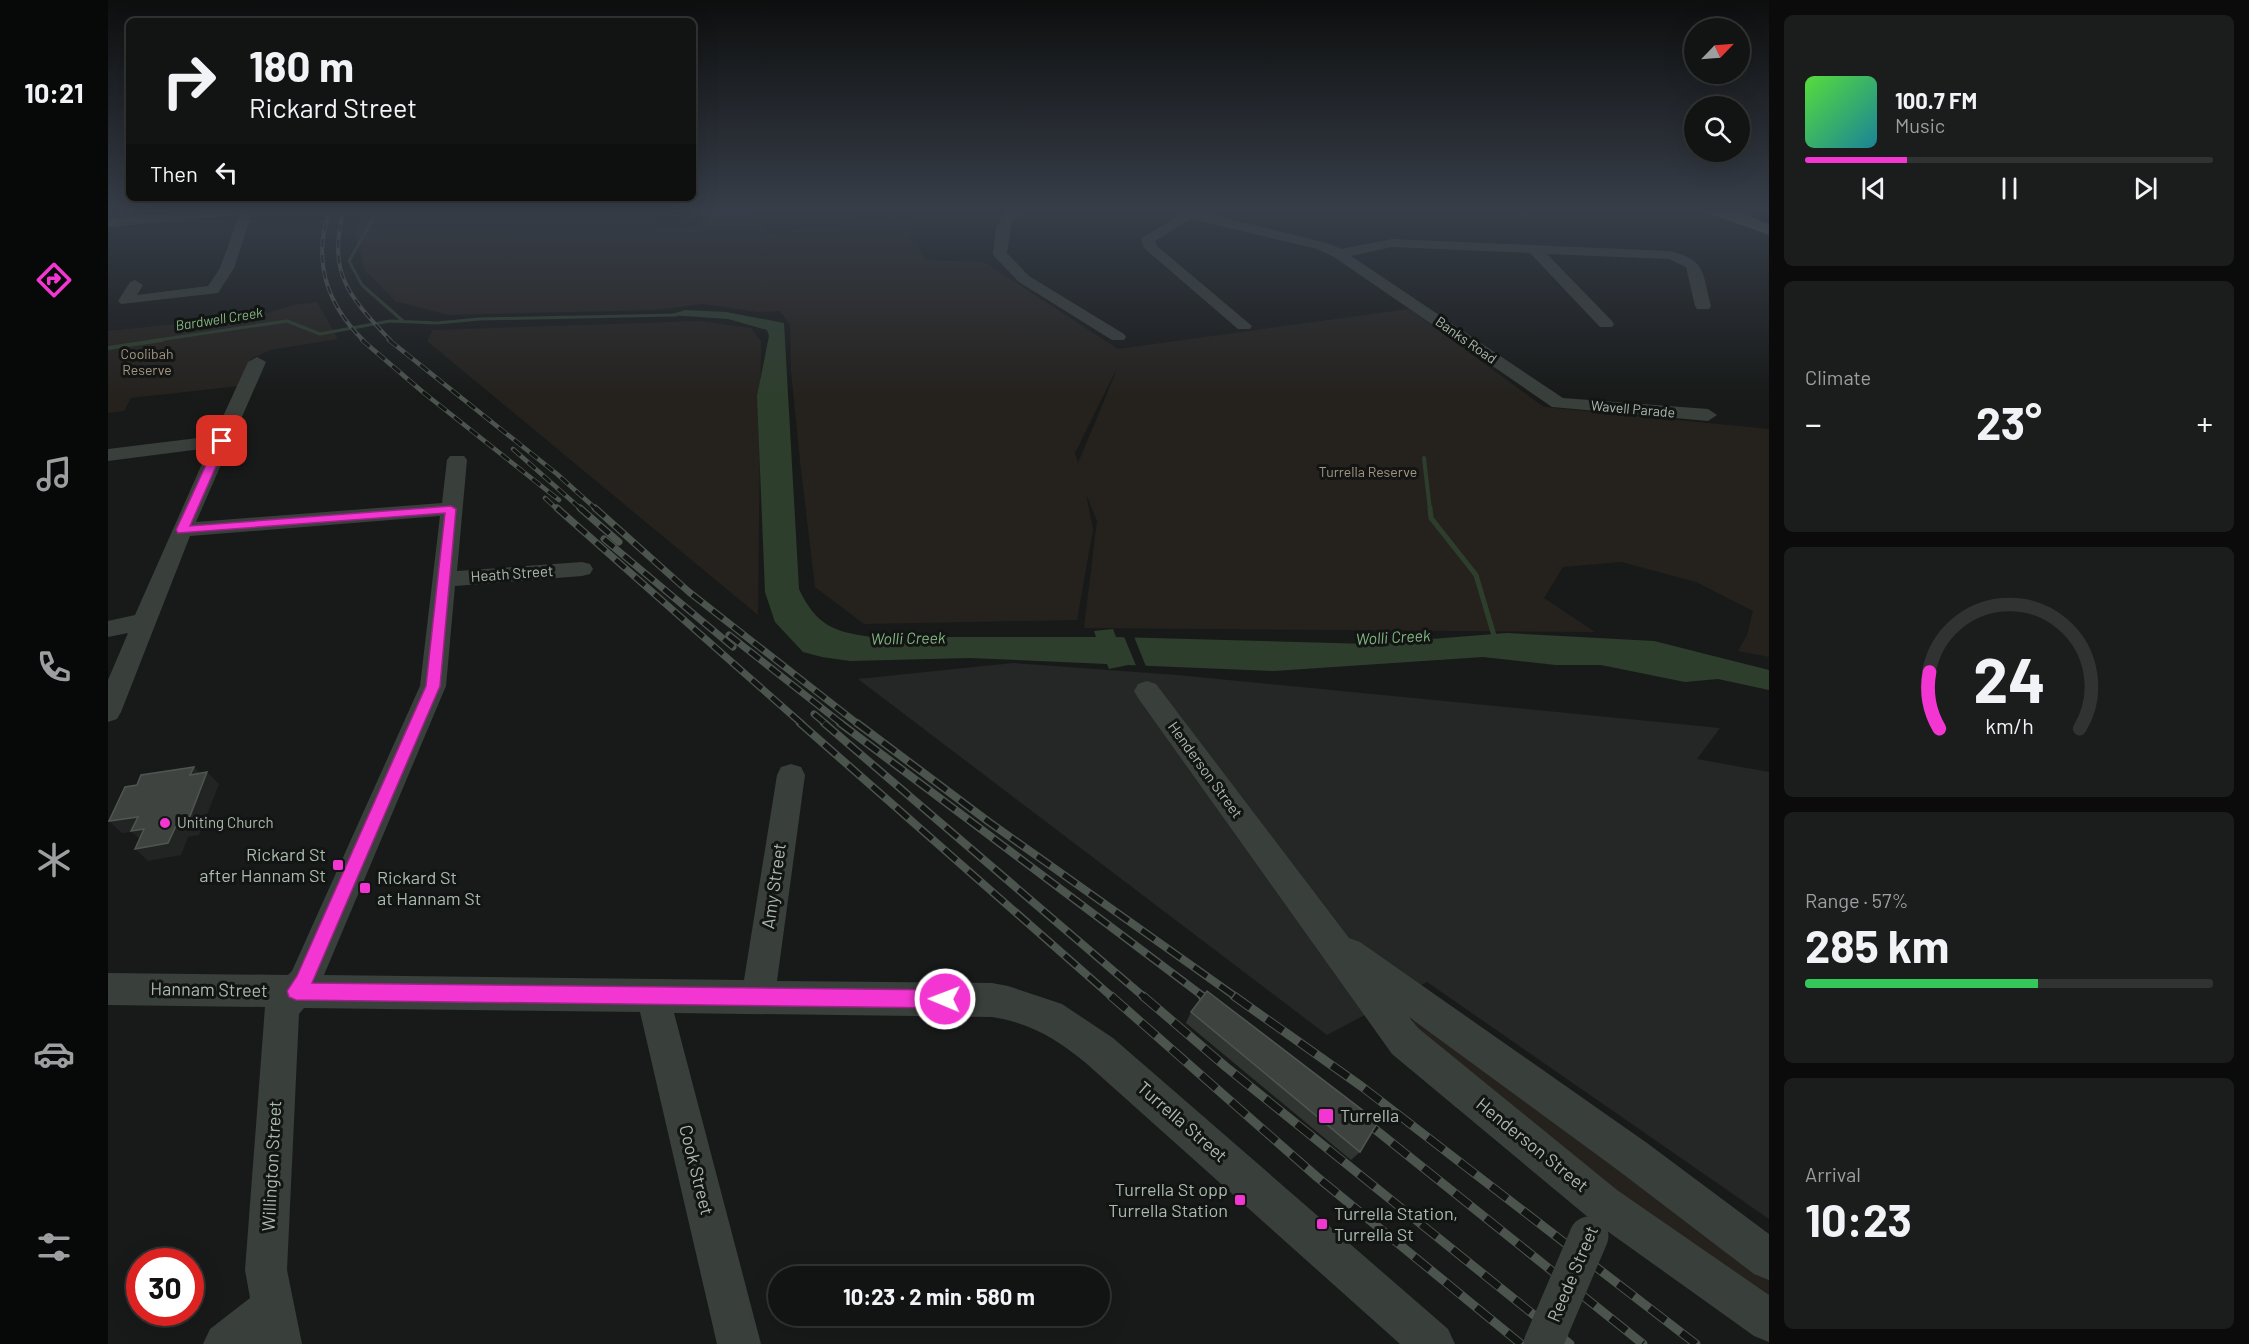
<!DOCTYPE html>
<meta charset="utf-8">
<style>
body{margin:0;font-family:Barlow,sans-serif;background:#1b1d1c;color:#f1f3f6;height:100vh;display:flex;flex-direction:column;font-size:22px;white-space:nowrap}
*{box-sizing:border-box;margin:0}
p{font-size:20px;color:#9c9ea0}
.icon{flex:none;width:33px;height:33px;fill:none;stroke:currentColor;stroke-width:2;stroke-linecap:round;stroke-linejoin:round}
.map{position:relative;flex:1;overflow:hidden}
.details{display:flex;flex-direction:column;gap:15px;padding:15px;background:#0a0b0a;width:480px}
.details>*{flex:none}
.banner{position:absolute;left:18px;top:18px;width:570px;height:183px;border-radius:9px;box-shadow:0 6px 24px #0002,0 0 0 2px #313333;background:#121413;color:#f1f3f6;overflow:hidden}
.needle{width:39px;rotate:65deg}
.controls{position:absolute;left:1576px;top:18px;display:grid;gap:12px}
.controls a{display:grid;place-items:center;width:66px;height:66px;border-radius:50%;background:#121413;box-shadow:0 6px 24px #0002,0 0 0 2px #313333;font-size:30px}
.speed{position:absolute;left:18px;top:1248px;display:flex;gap:12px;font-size:30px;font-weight:700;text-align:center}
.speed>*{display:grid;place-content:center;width:78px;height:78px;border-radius:50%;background:#121413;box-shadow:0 6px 24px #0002,0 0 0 2px #313333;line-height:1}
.speed .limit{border:9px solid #d22;background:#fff;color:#111}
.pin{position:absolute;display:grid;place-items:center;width:51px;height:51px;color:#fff;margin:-26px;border-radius:12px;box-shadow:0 3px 9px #0006}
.me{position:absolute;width:66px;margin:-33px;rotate:271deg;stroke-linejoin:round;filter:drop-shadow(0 0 4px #0008)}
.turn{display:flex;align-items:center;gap:21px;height:126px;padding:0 24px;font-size:27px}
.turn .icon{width:78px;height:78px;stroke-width:2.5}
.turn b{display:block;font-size:42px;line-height:51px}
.then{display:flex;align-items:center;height:57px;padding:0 24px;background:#0003;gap:12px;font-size:22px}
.big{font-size:45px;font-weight:700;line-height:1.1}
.details .tile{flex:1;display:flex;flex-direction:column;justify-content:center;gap:9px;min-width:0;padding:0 21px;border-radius:9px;background:#1b1d1c}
.details .dial{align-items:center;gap:0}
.dial svg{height:156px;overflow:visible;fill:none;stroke:#313333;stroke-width:7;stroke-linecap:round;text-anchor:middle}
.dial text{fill:#f1f3f6;stroke:none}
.song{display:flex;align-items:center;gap:18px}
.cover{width:72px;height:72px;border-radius:9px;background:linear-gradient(135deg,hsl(110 70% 55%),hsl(190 70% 35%))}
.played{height:6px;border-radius:3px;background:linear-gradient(90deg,#f336d1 25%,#313333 25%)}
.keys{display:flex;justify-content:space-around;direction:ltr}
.heat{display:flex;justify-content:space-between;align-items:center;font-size:33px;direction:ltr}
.charge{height:9px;border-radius:4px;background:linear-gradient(90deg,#34c759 57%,#313333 0)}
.trip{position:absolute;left:660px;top:1266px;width:342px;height:60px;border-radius:30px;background:#121413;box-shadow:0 6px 24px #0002,0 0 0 2px #313333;font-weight:700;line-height:60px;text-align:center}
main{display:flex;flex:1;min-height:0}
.tabs{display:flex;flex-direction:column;width:108px;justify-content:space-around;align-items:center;background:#070808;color:#9c9ea0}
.tabs .icon{width:42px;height:42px}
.tabs .current{color:#f336d1}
.tabs b{font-size:27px;color:#f1f3f6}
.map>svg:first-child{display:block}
</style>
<main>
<nav class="tabs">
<b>10:21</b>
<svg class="icon current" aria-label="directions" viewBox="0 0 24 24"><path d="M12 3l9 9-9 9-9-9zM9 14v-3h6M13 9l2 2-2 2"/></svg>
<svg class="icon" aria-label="music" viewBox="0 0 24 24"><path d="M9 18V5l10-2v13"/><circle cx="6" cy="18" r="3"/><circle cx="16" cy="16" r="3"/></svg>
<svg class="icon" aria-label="phone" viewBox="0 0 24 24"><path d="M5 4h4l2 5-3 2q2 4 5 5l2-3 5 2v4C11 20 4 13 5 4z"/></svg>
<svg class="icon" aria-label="climate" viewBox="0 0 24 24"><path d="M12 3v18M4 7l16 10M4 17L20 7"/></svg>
<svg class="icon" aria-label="car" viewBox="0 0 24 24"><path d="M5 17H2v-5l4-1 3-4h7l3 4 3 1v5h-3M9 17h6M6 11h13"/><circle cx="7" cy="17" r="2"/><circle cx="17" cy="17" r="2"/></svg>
<svg class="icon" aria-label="filters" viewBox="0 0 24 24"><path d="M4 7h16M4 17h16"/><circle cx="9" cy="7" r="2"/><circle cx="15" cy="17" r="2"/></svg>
</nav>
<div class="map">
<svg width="1661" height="1344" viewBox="0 0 1661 1344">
<rect width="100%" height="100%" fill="#181a19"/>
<path fill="#242725" d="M 905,663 L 1069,675 L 1612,728 L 1589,759 L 1661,772 L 1661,1219 L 1319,982 L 1219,1035 L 750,679 Z"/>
<path fill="#25221e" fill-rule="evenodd" d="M 260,208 L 536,208 L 550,226 L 585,227 L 623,208 L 645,208 L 644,219 L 661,234 L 781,217 L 806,218 L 803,238 L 818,260 L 876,262 L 1010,349 L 1301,309 L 1436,407 L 1661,429 L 1661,657 L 1630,651 L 1639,635 L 1645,611 L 1588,582 L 1514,562 L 1455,567 L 1436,598 L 1487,632 L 976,628 L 989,521 L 978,494 L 985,529 L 969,620 L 756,624 L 707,587 L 692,461 L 683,371 L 682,325 L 672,311 L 650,312 L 594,304 L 549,310 L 340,315 L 287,301 L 257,270 L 245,226 ZM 1007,372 L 1008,372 L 970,463 L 967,453 Z
M 209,302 L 230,339 L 162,350 L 142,359 L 144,367 L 131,386 L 23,398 L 16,411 L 0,413 L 0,331 L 150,316 L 185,305 Z
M 592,321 L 643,328 L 653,341 L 650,615 L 319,341 L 325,330 Z
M 1309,1019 L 1661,1276 L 1661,1302 L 1487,1180 L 1299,1023 Z"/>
<path fill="#2e3e2d" d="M 577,310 L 618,312 L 676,323 L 691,589 C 708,625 725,632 764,637 L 988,637 L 986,631 L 1005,629 L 1008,637 L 1261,644 L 1399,633 L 1546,641 L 1661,670 L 1661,690 L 1610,679 L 1577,682 L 1493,665 L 1448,665 L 1375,657 L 1166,671 L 1020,665 L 1001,669 L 999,664 L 862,658 L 742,661 L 714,657 L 695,652 L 667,622 L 657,592 L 649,396 L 661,336 L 659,330 L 620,319 L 561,315 Z"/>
<path fill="#181a19" d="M 1015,634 L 1025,634 L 1039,669 L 1029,668 Z"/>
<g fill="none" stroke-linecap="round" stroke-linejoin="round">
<path stroke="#2e3e2d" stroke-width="3" d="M 271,208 L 241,261 L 254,285 L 295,321
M 44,341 L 179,321 L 212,334 L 282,321 L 329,323 L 371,319 L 568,315"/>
<path stroke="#2e3e2d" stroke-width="4" d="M 0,348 L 54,340
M 1316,458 L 1322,510"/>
<path stroke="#2e3e2d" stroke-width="5" d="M 1322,508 L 1323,518 L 1368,575 L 1387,639"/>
<path fill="#393f3b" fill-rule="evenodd" d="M 115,208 L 167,208 L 161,212 L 144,213 L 126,268 L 110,293 L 13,304 L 10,301 L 22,282 L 27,280 L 35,285 L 29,295 L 100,286 L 112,268 L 131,215 L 0,227 L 0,219 Z
M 901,208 L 917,208 L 904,222 L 899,253 L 921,276 L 1016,334 L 1018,337 L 1016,340 L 1004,340 L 911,282 L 887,257 L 885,254 L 888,227 Z
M 1058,208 L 1076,208 L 1219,243 L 1233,249 L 1284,239 L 1562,251 C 1599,260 1594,273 1603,306 L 1601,309 L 1589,309 L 1587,306 L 1578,267 L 1561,259 L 1439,254 L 1504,321 L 1506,324 L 1504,327 L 1492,327 L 1422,253 L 1284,247 L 1243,256 L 1455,398 L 1600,409 L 1609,415 L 1600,421 L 1444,407 L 1226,257 L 1209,249 L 1083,219 L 1047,241 L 1049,246 L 1144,326 L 1142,329 L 1130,329 L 1036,248 L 1033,240 L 1035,237 L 1071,216 Z
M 149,357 L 158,362 L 88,522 L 334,503 L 339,460 L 342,456 L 356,456 L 359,460 L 349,571 L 474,562 L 482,564 L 485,569 L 482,574 L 474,576 L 347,586 L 338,686 L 216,975 L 636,980 L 669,775 L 673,767 L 683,764 L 693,767 L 697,775 L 669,981 L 884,983 L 900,986 L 954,1004 L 1005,1038 L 1340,1329 L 1347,1344 L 1292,1344 L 979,1064 C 949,1039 923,1023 884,1017 L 566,1013 L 653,1344 L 609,1344 L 532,1012 L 196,1008 L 191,1014 L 179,1270 L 194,1344 L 95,1344 L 102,1329 L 142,1298 L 137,1270 L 157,1007 L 0,1005 L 0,973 L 180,975 L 184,971 L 312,686 L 332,516 L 82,536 L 13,712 L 9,719 L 0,722 L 0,680 L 20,633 L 0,637 L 0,621 L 27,615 L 101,448 L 0,461 L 0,449 L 106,436 L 140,362 Z
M 1039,681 L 1048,684 L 1241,938 L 1252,942 L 1539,1143 L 1661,1234 L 1661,1280 L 1646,1274 L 1511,1171 L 1301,1017 L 1310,1028 L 1509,1190 L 1661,1295 L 1661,1342 L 1646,1336 L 1481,1218 L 1284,1054 L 1030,698 L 1026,691 L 1030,684 Z"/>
<path fill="#555e57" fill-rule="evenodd" d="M 1595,208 L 1619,208 L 1661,224 L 1661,235 L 1597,212 Z"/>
<g stroke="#4c544e" stroke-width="4">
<path id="rail-far4" d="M 223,208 C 203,258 218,304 256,341
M 236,208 C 219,274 240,295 283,341"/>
</g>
<g stroke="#4c544e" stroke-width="4.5">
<path id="rail-far3" d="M 254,340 L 316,393 L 451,500
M 281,340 L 449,474 L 489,510
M 405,449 L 474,510
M 437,498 L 450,510"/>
</g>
<g stroke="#4c544e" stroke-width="7">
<path id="rail-far2" d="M 449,508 L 694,724
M 472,508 L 511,542
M 487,508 L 581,592 L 750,724
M 496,539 L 625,647
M 621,635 L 734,724
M 706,714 L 718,724"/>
</g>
<g stroke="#4c544e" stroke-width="8">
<path id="rail-far1" d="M 692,723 L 1004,997
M 716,723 L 1036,997
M 732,723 L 1096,997
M 749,723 L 881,822 L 1128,997"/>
</g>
<g stroke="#4c544e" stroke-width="9">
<path id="rail" d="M 1003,996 L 1209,1177 L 1413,1344
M 1035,996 L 1118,1067 L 1462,1344
M 1094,996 L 1108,1006
M 1126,996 L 1253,1086 L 1588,1344
M 1253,1118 L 1535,1344"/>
</g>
<use href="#rail-far4" stroke="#131514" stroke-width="2" stroke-dasharray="8" stroke-linecap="butt"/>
<use href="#rail-far3" stroke="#131514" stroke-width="3" stroke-dasharray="10" stroke-linecap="butt"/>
<use href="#rail-far2" stroke="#131514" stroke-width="4.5" stroke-dasharray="13" stroke-linecap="butt"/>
<use href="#rail-far1" stroke="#131514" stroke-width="5" stroke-dasharray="16" stroke-linecap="butt"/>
<use href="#rail" stroke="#131514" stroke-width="7" stroke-dasharray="20" stroke-linecap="butt"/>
<path stroke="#393f3b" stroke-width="39" d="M 1435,1344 L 1481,1236"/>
</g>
<path fill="#313532" d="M 1083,1012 L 1252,1152 L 1243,1160 L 1078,1023 Z"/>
<path fill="#222423" d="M 86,767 L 97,778 L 99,772 L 111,784 L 91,835 L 80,837 L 73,855 L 40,861 L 27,849 L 68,826 L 82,775 Z
M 30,817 L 42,829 L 36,843 L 24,832 L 14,833 L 1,821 Z"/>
<path fill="#3e433f" stroke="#4f5651" stroke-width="1.5" d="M 86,767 L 82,775 L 99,772 L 79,824 L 68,826 L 60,843 L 27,849 L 36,829 L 23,831 L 30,817 L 1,821 L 17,787 L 29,785 L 33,775 Z
M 1099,991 L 1270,1122 L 1252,1152 L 1083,1012 Z"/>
<linearGradient id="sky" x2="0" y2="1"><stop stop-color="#0d0e0e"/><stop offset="0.53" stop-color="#373e49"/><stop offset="1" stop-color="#373e49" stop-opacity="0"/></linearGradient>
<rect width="1661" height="396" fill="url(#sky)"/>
<path fill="#f336d1" stroke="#9e2388" stroke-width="1.5" d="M 114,437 L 119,441 L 82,526 L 343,506 L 348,509 L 332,686 L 204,983 L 837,990 L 843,993 L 846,999 L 843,1005 L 837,1008 L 188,1000 L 181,997 L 179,991 L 189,976 L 318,686 L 337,513 L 70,533 L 68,530 L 109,441 Z"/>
<g fill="#f336d1" stroke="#131514" stroke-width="2">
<circle cx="57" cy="823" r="6"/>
<rect x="224" y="859" width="12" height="12" rx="3"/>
<rect x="251" y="882" width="12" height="12" rx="3"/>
<rect x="1210" y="1108" width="16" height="16" rx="3"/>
<rect x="1126" y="1194" width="12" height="12" rx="3"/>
<rect x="1208" y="1218" width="12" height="12" rx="3"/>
</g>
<g text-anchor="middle" stroke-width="6" stroke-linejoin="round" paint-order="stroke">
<g font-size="14" font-style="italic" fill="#82b581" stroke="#131514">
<text transform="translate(111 319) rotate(-9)" y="5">Bardwell Creek</text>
</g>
<g font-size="14" fill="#aabaad" stroke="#131514">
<text transform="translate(1358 340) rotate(35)" y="5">Banks Road</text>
<text transform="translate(1525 409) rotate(5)" y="5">Wavell Parade</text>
</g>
<g font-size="14" fill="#a59681" stroke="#131514">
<text x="39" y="359">Coolibah<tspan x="39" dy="16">Reserve</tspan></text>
<text x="1260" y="477">Turrella Reserve</text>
</g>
<g font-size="15" fill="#aabaad" stroke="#131514">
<text transform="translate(404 574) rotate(-4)" y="5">Heath Street</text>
<text transform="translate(1097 770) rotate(54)" y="5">Henderson Street</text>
</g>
<g font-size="15" fill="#aabaad" stroke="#131514" text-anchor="start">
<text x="69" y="828">Uniting Church</text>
</g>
<g font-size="16" font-style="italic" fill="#82b581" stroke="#131514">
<text transform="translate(1285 637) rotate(-3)" y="6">Wolli Creek</text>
<text transform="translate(800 638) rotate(-1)" y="6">Wolli Creek</text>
</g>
<g font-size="18" fill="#aabaad" stroke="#131514" text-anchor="start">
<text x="218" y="861" text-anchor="end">Rickard St<tspan x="218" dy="21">after Hannam St</tspan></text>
<text x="269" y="884">Rickard St<tspan x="269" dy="21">at Hannam St</tspan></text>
<text x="1232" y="1122">Turrella</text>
<text x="1120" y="1196" text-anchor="end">Turrella St opp<tspan x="1120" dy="21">Turrella Station</tspan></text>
<text x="1226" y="1220">Turrella Station,<tspan x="1226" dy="21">Turrella St</tspan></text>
</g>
<g font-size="18" fill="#aabaad" stroke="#131514">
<text transform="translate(666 886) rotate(-82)" y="6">Amy Street</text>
<text transform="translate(101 990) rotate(1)" y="6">Hannam Street</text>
<text transform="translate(1074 1122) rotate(41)" y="6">Turrella Street</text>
<text transform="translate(1424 1145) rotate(39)" y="6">Henderson Street</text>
<text transform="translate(164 1166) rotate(-87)" y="6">Willington Street</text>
<text transform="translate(588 1170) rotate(76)" y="6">Cook Street</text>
<text transform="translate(1465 1274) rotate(-67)" y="6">Reede Street</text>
</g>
</g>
</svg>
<div class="controls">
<a><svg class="needle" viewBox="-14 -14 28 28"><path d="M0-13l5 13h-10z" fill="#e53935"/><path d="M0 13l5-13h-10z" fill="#9c9ea0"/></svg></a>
<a><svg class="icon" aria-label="search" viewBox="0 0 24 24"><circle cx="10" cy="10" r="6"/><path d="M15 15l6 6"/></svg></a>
</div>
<div class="speed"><div class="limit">30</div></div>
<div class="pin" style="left:114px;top:441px;background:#d93025"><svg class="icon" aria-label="arrive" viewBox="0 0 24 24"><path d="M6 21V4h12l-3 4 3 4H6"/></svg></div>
<svg class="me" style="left:837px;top:999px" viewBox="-20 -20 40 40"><circle r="17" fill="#f336d1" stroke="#fff" stroke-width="3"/><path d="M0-11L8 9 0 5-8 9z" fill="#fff"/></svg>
<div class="trip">10:23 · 2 min · 580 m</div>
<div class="banner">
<div class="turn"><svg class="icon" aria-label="right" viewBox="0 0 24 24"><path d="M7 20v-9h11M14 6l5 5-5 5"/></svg><div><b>180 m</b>Rickard Street</div></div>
<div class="then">Then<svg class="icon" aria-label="left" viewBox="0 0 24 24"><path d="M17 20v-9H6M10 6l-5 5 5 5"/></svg></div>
</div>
</div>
<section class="details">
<div class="tile">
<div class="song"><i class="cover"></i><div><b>100.7 FM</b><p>Music</p></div></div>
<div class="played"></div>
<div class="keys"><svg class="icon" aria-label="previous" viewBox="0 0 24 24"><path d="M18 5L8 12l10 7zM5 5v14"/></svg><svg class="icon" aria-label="pause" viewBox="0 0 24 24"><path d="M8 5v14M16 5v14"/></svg><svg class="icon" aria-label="next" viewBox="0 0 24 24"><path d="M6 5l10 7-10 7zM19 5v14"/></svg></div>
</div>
<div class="tile"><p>Climate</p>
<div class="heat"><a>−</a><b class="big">23°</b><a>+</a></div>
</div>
<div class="tile dial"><svg viewBox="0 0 100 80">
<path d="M14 69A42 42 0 1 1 86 69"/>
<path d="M14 69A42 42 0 0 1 9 40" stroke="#f336d1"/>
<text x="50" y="56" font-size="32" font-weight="700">24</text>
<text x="50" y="72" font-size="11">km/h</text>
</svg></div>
<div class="tile"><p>Range · 57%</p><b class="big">285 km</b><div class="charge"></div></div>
<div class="tile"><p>Arrival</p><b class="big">10:23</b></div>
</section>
</main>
